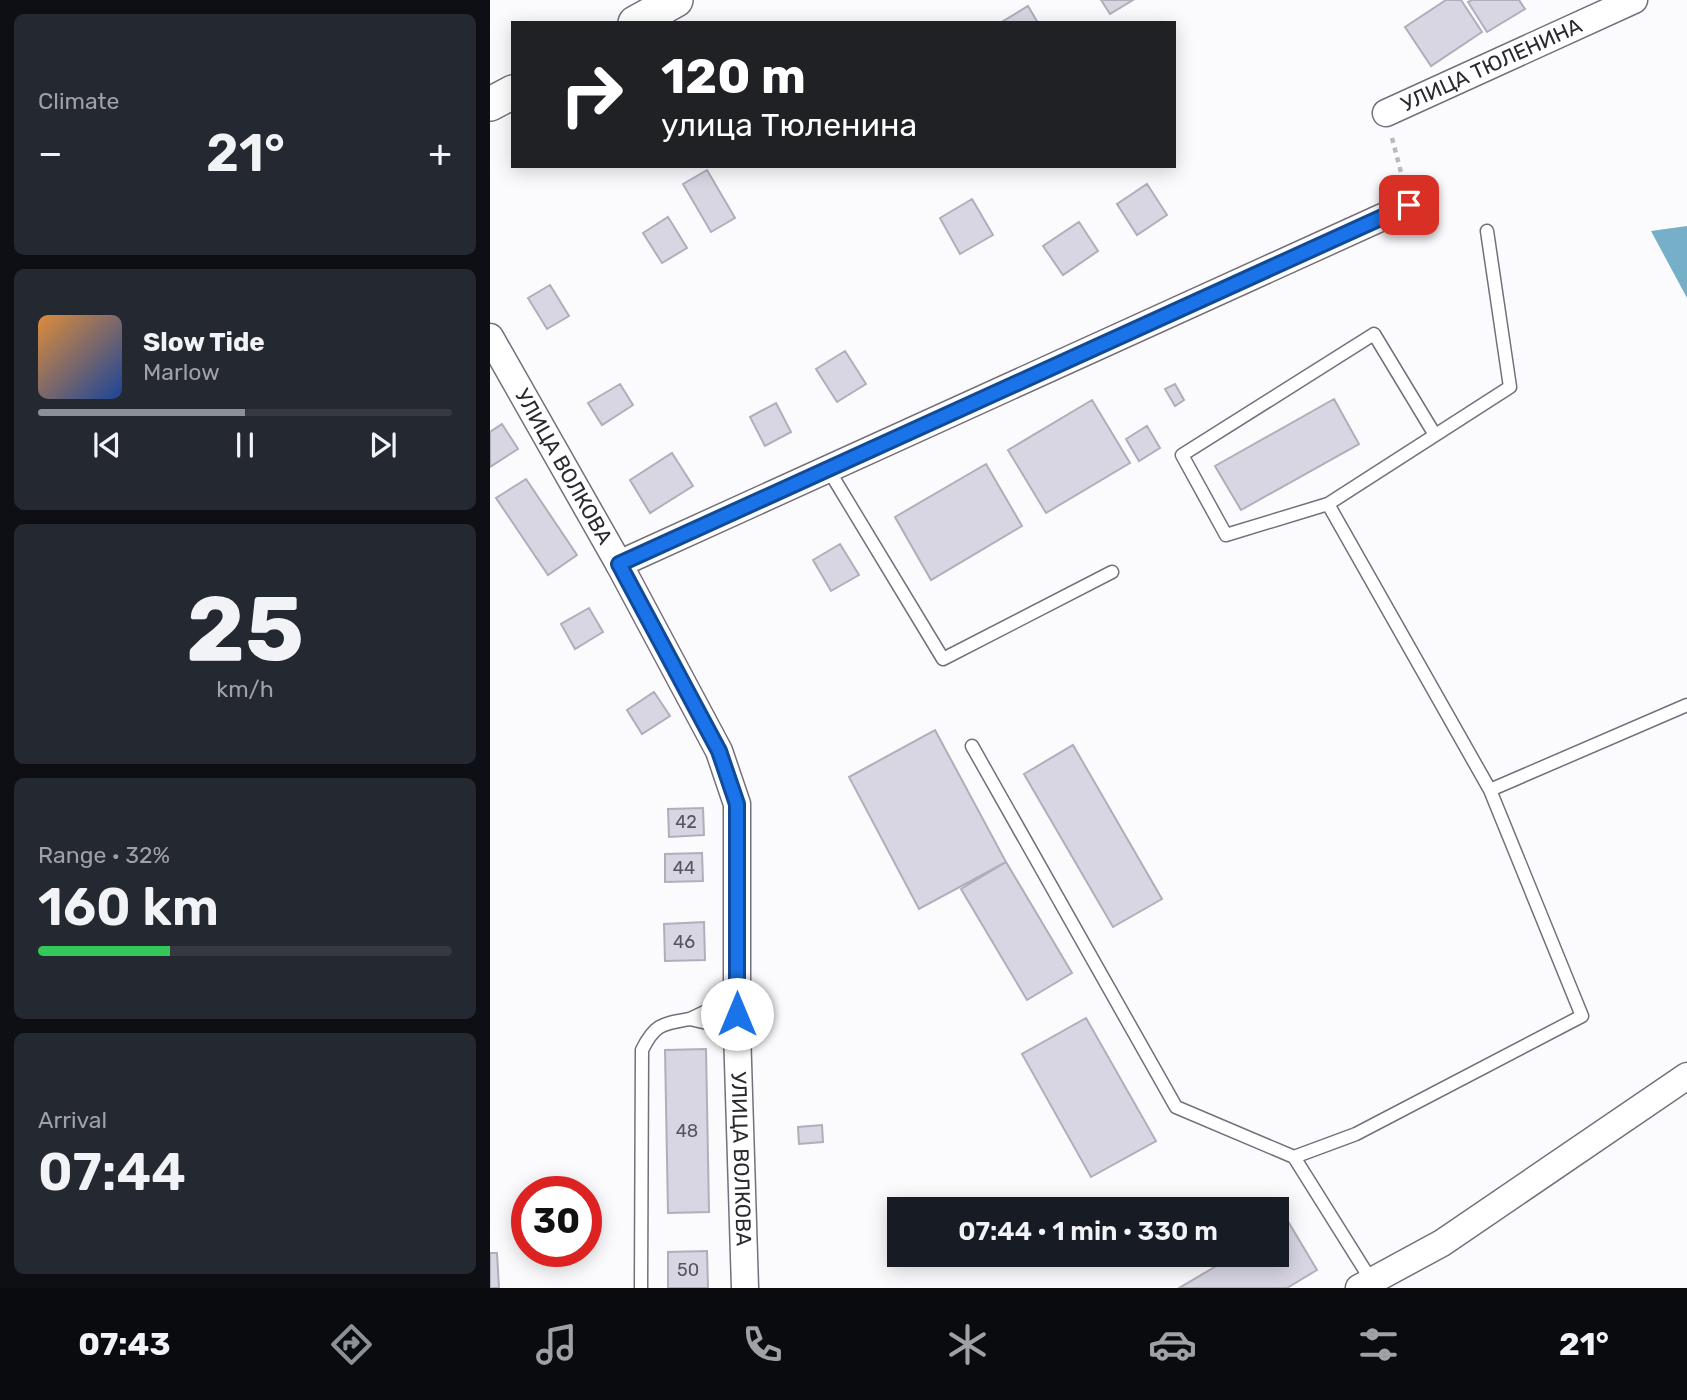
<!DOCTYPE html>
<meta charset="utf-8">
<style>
body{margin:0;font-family:Rubik,sans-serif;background:#242831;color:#f1f3f6;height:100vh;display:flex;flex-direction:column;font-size:26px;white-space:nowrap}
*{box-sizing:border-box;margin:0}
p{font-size:23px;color:#9ea1a6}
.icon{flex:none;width:38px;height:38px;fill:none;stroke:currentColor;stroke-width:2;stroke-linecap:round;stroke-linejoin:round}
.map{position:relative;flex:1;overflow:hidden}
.side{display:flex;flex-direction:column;gap:14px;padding:14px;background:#0d0f14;width:490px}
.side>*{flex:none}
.top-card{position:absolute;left:21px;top:21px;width:665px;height:147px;border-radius:0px;box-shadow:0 4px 18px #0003;background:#202124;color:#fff;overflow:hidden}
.speed{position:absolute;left:21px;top:1176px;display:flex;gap:14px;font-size:35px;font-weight:700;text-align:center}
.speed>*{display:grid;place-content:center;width:91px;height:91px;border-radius:50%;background:#171b24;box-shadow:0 4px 18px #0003;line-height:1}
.speed .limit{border:10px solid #d22;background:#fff;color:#111}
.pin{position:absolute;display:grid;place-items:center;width:60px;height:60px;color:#fff;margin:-30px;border-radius:14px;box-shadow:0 4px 10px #0006}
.me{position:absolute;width:77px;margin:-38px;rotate:0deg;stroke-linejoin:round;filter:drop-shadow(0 0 5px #0008)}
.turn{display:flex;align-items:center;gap:24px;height:147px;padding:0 35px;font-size:32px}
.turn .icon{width:91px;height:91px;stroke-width:2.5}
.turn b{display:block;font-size:49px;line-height:60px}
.big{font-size:52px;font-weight:600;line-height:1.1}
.side .card{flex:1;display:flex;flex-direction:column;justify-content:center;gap:10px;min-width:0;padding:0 24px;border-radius:10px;background:#242831}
.side .dial{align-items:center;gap:0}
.dial b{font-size:91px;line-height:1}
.song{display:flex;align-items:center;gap:21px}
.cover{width:84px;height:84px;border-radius:10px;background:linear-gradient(135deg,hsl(30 70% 55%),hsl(220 70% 35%))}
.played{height:7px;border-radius:4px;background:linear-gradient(90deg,#8c9099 50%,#363941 50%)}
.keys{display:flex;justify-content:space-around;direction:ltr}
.heat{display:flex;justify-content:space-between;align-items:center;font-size:38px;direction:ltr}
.charge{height:10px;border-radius:5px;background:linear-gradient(90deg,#34c759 32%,#363941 0)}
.trip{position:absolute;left:397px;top:1197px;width:402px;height:70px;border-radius:0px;background:#171b24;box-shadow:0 4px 18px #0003;font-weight:600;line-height:70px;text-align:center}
.menu{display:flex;height:112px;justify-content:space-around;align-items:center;background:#090b0e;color:#9ea1a6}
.menu .icon{width:49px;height:49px}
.menu .current{color:#8c9099}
.menu b{font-size:32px;color:#f1f3f6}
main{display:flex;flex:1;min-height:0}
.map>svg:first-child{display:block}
</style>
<main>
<section class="side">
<div class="card"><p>Climate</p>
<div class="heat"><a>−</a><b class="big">21°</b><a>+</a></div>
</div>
<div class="card">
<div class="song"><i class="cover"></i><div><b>Slow Tide</b><p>Marlow</p></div></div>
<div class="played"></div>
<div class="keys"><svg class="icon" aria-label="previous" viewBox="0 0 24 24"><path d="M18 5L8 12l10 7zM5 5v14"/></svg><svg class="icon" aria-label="pause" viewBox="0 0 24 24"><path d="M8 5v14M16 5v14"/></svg><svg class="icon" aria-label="next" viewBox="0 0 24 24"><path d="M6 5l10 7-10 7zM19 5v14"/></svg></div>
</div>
<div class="card dial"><b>25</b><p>km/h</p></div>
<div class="card"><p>Range · 32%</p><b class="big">160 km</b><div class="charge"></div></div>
<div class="card"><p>Arrival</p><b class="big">07:44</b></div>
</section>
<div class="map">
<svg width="1197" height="1288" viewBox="0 0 1197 1288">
<rect width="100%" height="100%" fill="#fbfafd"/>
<path fill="#76b0c8" d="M 1197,226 L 1197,298 L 1161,231 Z"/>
<path fill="#d9d6e4" stroke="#b1aebb" stroke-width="2" d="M 611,0 L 643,0 L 620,14 Z
M 956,0 L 971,0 L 992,32 L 941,66 L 915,27 Z
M 982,0 L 1029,0 L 1035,9 L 997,32 L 978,2 Z
M 538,6 L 548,23 L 510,23 Z
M 217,170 L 245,218 L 221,232 L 193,184 Z
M 657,184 L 677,215 L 647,235 L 627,204 Z
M 482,199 L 503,235 L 470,254 L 450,218 Z
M 178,217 L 197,248 L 172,263 L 153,233 Z
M 589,222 L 608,251 L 573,275 L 553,246 Z
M 60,285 L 79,316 L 57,329 L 38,298 Z
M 355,351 L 376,384 L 347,402 L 326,369 Z
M 130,384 L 143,405 L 112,425 L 98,403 Z
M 685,384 L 694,400 L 685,406 L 675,389 Z
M 844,399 L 869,444 L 751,510 L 725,466 Z
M 602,400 L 640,463 L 556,513 L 518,450 Z
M 286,403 L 301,432 L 275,446 L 260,417 Z
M 12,424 L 28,449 L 0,467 L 0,432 Z
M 657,426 L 670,448 L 649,461 L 636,439 Z
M 182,453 L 203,486 L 160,513 L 140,480 Z
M 496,464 L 532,526 L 441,580 L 405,517 Z
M 36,479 L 87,555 L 58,575 L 6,498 Z
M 350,544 L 369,575 L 341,591 L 323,560 Z
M 99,608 L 113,632 L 85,649 L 71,624 Z
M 164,692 L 180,716 L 152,734 L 137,710 Z
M 445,730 L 516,862 L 429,909 L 359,777 Z
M 583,745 L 672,899 L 623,927 L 534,774 Z
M 213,808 L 214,835 L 179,837 L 178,809 Z
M 212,853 L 213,881 L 175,882 L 175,854 Z
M 516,862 L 582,973 L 537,1000 L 471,889 Z
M 214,922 L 215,960 L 175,961 L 174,924 Z
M 596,1018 L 666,1141 L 601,1177 L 532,1054 Z
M 216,1049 L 219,1212 L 178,1213 L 175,1050 Z
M 332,1125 L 333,1142 L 309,1144 L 308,1127 Z
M 799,1223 L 827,1270 L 797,1288 L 689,1288 L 745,1255 L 788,1255 L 788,1230 Z
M 217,1251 L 218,1288 L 178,1288 L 178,1252 Z
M 0,1253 L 7,1253 L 9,1288 L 0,1288 Z"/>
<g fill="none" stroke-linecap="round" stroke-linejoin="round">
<g stroke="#73707c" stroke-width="15">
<path id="service" d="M 338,469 L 453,659 L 622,572
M 838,504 L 736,535 L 692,455 L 884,334 L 945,435
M 482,746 L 686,1107 L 804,1157 L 881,1280
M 1000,790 L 1197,705
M 246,997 L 200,1019 L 247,1030
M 804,1157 L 866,1134 L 1092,1016 L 1000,790 L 838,504 L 1020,387 L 997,231
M 151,1288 L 152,1050 C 165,1024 172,1024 200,1019"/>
</g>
<g stroke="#73707c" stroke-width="29">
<g id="minor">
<path id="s1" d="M 896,113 L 1144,0"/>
<path id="s2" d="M 0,337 L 129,564 L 229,751 L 247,804 L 247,1030 L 255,1288"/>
<path d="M 129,564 L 919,205"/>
<path d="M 869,1288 L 952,1243 L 1197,1076"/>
</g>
</g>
<g stroke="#73707c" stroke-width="36">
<path id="tertiary" d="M 145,23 L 186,0
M 0,104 L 23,92"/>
</g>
<path stroke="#bab9bd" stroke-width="4.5" stroke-dasharray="5 5" stroke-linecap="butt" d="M 902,138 L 913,180"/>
<use href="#service" stroke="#fff" stroke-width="12"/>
<use href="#minor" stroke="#fff" stroke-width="26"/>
<use href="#tertiary" stroke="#fff" stroke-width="33"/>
</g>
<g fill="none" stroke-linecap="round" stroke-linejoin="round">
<g stroke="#114b97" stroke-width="18">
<path id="route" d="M 247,1014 L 247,804 L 229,751 L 129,564 L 919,205"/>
</g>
<use href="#route" stroke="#1a73e8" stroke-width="12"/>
</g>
<g text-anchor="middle" stroke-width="5" stroke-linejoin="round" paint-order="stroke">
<g font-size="18" fill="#56545c">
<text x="196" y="828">42</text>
<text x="194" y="874">44</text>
<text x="194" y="948">46</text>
<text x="197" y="1137">48</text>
<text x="198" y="1276">50</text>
</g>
<g font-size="21" fill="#2a292f" stroke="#fff">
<text dy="7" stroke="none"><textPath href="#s1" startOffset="116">УЛИЦА ТЮЛЕНИНА</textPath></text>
<text dy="7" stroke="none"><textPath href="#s2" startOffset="149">УЛИЦА ВОЛКОВА</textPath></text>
<text dy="7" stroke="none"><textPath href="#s2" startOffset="884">УЛИЦА ВОЛКОВА</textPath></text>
</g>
</g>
</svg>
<div class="speed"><div class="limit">30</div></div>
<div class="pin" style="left:919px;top:205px;background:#d93025"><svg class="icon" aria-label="arrive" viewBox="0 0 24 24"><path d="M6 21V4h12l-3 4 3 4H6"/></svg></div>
<svg class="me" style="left:247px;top:1014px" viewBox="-20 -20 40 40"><circle r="19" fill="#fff"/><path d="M0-13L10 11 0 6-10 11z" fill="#1a73e8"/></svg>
<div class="trip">07:44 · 1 min · 330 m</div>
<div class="top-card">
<div class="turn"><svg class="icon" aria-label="right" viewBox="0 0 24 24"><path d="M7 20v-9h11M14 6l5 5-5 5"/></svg><div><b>120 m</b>улица Тюленина</div></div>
</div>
</div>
</main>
<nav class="menu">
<b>07:43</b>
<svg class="icon current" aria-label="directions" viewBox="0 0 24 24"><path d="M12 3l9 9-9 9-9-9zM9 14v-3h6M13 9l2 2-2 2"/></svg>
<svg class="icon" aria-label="music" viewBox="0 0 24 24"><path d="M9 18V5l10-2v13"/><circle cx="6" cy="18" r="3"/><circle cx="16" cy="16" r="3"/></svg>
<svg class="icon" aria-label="phone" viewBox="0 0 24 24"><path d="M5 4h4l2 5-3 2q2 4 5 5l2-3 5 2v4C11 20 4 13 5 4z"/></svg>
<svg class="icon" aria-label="climate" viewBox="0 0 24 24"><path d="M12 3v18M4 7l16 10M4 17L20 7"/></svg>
<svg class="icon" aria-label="car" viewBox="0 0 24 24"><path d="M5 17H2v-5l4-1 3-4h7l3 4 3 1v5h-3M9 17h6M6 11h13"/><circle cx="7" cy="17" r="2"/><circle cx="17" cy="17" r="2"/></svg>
<svg class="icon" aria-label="filters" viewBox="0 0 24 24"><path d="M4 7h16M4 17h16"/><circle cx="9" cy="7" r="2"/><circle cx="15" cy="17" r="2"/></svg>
<b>21°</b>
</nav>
